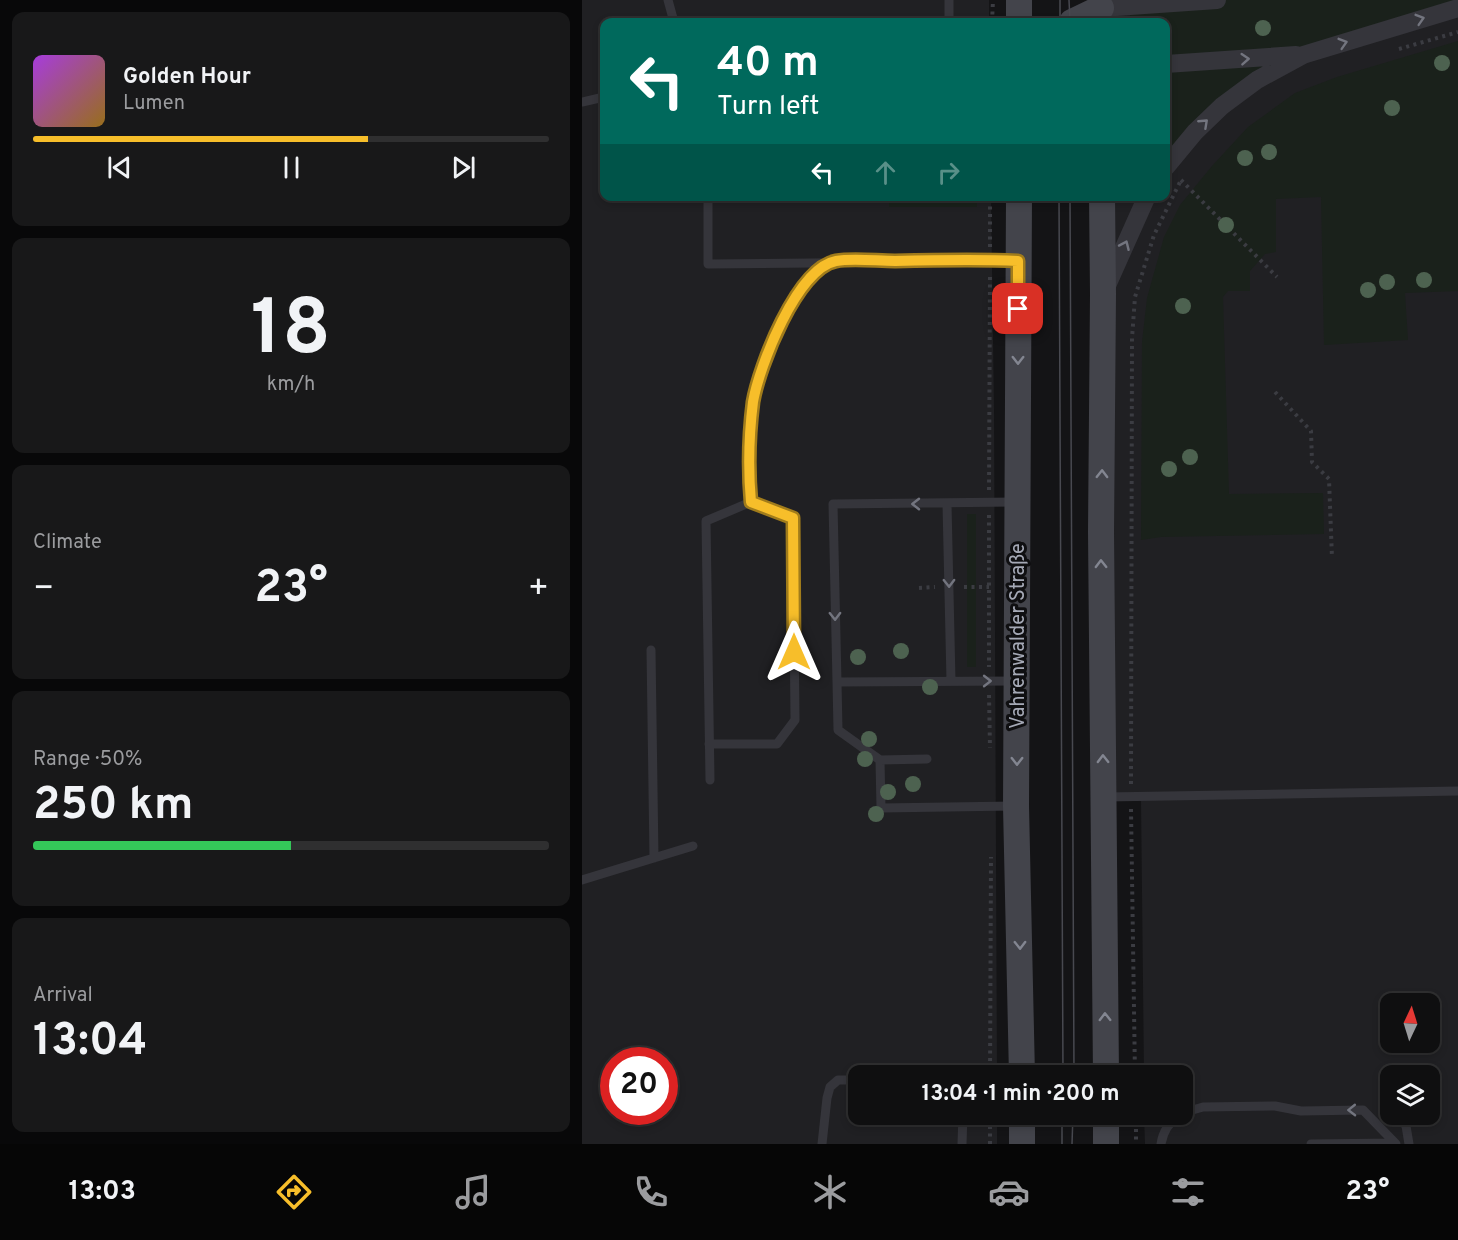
<!DOCTYPE html>
<meta charset="utf-8">
<style>
body{margin:0;font-family:Overpass,sans-serif;background:#181819;color:#f1f3f6;height:100vh;display:flex;flex-direction:column;font-size:22px;white-space:nowrap}
*{box-sizing:border-box;margin:0}
p{font-size:20px;color:#9b9c9f}
.icon{flex:none;width:33px;height:33px;fill:none;stroke:currentColor;stroke-width:2;stroke-linecap:round;stroke-linejoin:round}
.map{position:relative;flex:1;overflow:hidden}
.sheet{display:flex;flex-direction:column;gap:12px;padding:12px;background:#080809;width:582px}
.sheet>*{flex:none}
.guide{position:absolute;left:18px;top:18px;width:570px;height:183px;border-radius:12px;box-shadow:0 3px 9px #0003,0 0 0 2px #2f2f30;background:#00695c;color:#fff;overflow:hidden}
.needle{width:39px;rotate:4deg}
.fabs{position:absolute;left:798px;top:993px;display:grid;gap:12px}
.fabs a{display:grid;place-items:center;width:60px;height:60px;border-radius:12px;background:#0f0f10;box-shadow:0 3px 9px #0003,0 0 0 2px #2f2f30;font-size:30px}
.speed{position:absolute;left:18px;top:1047px;display:flex;gap:12px;font-size:30px;font-weight:700;text-align:center}
.speed>*{display:grid;place-content:center;width:78px;height:78px;border-radius:50%;background:#0f0f10;box-shadow:0 3px 9px #0003,0 0 0 2px #2f2f30;line-height:1}
.speed .limit{border:9px solid #d22;background:#fff;color:#111}
.pin{position:absolute;display:grid;place-items:center;width:51px;height:51px;color:#fff;margin:-26px;border-radius:12px;box-shadow:0 3px 9px #0006}
.me{position:absolute;width:66px;margin:-33px;rotate:0deg;stroke-linejoin:round;filter:drop-shadow(0 0 4px #0008)}
.turn{display:flex;align-items:center;gap:21px;height:126px;padding:0 18px;font-size:27px}
.turn .icon{width:78px;height:78px;stroke-width:2.5}
.turn b{display:block;font-size:42px;line-height:51px}
.lanes{display:flex;align-items:center;height:57px;padding:0 18px;background:#0003;justify-content:center;gap:30px;direction:ltr}
.lanes .off{opacity:.35}
.big{font-size:45px;font-weight:700;line-height:1.1}
.sheet .card{flex:1;display:flex;flex-direction:column;justify-content:center;gap:9px;min-width:0;padding:0 21px;border-radius:12px;background:#181819}
.sheet .dial{align-items:center;gap:0}
.dial b{font-size:78px;line-height:1}
.song{display:flex;align-items:center;gap:18px}
.cover{width:72px;height:72px;border-radius:9px;background:linear-gradient(135deg,hsl(280 70% 55%),hsl(40 70% 35%))}
.played{height:6px;border-radius:3px;background:linear-gradient(90deg,#f7be2a 65%,#2f2f30 65%)}
.keys{display:flex;justify-content:space-around;direction:ltr}
.heat{display:flex;justify-content:space-between;align-items:center;font-size:33px;direction:ltr}
.charge{height:9px;border-radius:4px;background:linear-gradient(90deg,#34c759 50%,#2f2f30 0)}
.trip{position:absolute;left:266px;top:1065px;width:345px;height:60px;border-radius:12px;background:#0f0f10;box-shadow:0 3px 9px #0003,0 0 0 2px #2f2f30;font-weight:700;line-height:60px;text-align:center}
.tabs{display:flex;height:96px;justify-content:space-around;align-items:center;background:#060606;color:#9b9c9f}
.tabs .icon{width:42px;height:42px}
.tabs .active{color:#f7be2a}
.tabs b{font-size:27px;color:#f1f3f6}
main{display:flex;flex:1;min-height:0}
.map>svg:first-child{display:block}
</style>
<main>
<section class="sheet">
<div class="card">
<div class="song"><i class="cover"></i><div><b>Golden Hour</b><p>Lumen</p></div></div>
<div class="played"></div>
<div class="keys"><svg class="icon" aria-label="previous" viewBox="0 0 24 24"><path d="M18 5L8 12l10 7zM5 5v14"/></svg><svg class="icon" aria-label="pause" viewBox="0 0 24 24"><path d="M8 5v14M16 5v14"/></svg><svg class="icon" aria-label="next" viewBox="0 0 24 24"><path d="M6 5l10 7-10 7zM19 5v14"/></svg></div>
</div>
<div class="card dial"><b>18</b><p>km/h</p></div>
<div class="card"><p>Climate</p>
<div class="heat"><a>−</a><b class="big">23°</b><a>+</a></div>
</div>
<div class="card"><p>Range · 50%</p><b class="big">250 km</b><div class="charge"></div></div>
<div class="card"><p>Arrival</p><b class="big">13:04</b></div>
</section>
<div class="map">
<svg width="876" height="1144" viewBox="0 0 876 1144">
<rect width="100%" height="100%" fill="#141416"/>
<path fill="#202023" fill-rule="evenodd" d="M 0,0 L 407,0 L 407,22 L 22,22 L 22,196 L 409,197 L 412,408 L 415,1075 L 276,1076 L 276,1114 L 415,1115 L 415,1144 L 0,1144 ZM 32,1060 L 82,1060 L 82,1112 L 32,1112 Z
M 519,0 L 876,0 L 876,1144 L 563,1144 L 562,1115 L 600,1114 L 600,1076 L 562,1075 L 559,801 L 521,801 L 520,197 L 584,196 L 584,22 L 519,22 ZM 808,1004 L 848,1004 L 848,1042 L 808,1042 ZM 808,1076 L 848,1076 L 848,1114 L 808,1114 Z"/>
<path fill="#1a211b" d="M 622,0 L 876,0 L 675,80 L 584,167 L 584,22 L 548,22 L 548,7 Z
M 876,41 L 876,291 L 823,293 L 826,340 L 742,345 L 739,197 L 694,199 L 694,252 L 683,254 L 668,271 L 668,291 L 646,291 L 641,297 L 647,494 L 741,493 L 742,534 L 579,537 L 559,540 L 560,342 L 565,298 L 582,237 L 598,205 L 630,166 L 666,127 L 713,93 L 755,77 Z
M 307,197 L 395,197 L 395,207 L 307,207 Z
M 385,514 L 394,514 L 394,667 L 385,667 Z"/>
<g fill="none" stroke-linecap="round" stroke-linejoin="round">
<path stroke="#3b3c42" stroke-width="4" stroke-dasharray="3 4.5" stroke-linecap="butt" d="M 410,22 L 411,0
M 817,49 L 876,32
M 599,180 L 695,277
M 408,247 L 408,196
M 693,392 L 729,431 L 730,462 L 747,479 L 750,558
M 407,490 L 408,275
M 407,515 L 407,667
M 382,587 L 407,587
M 337,588 L 353,587
M 407,695 L 408,748
M 549,784 L 550,338 L 553,297 L 572,235 L 598,182
M 549,809 L 553,1076
M 408,1076 L 409,857
M 554,1114 L 554,1144
M 408,1144 L 408,1114"/>
<path stroke="#35353b" stroke-width="9" d="M 86,0 L 92,22
M 367,0 L 367,22
M 0,102 L 22,97
M 21,173 L 22,172
M 126,196 L 126,264 L 435,261
M 433,502 L 251,504 L 255,682 L 434,681
M 365,504 L 369,681
M 69,650 L 72,858
M 255,682 L 256,730 L 298,760 L 299,808 L 432,806
M 127,744 L 195,744 L 213,720 L 211,517 L 169,502 L 167,476 L 171,403 L 178,373 L 189,345 L 212,299 L 228,276 L 252,261
M 298,760 L 345,759
M 128,780 L 124,521 L 169,502
M 524,797 L 876,791
M 0,880 L 111,846
M 802,1077 L 802,1093 L 808,1108
M 600,1113 L 621,1107 L 693,1106 L 719,1111 L 781,1110 L 814,1144
M 815,1114 L 824,1126 L 827,1144
M 240,1144 L 245,1098 L 248,1087 L 256,1080 L 276,1080
M 380,1144 L 381,1114
M 579,1144 C 581,1131 587,1122 598,1114
M 729,1144 L 813,1143"/>
<path stroke="#35353b" stroke-width="18" d="M 519,8 L 635,0
M 584,64 L 714,55
M 584,167 L 613,132 L 640,106 L 675,80 L 721,55 L 876,8
M 523,290 L 565,196"/>
<path stroke="#43444b" stroke-width="26" d="M 437,22 L 437,0
M 490,22 L 519,8
M 437,196 L 434,806 L 440,1076
M 520,196 L 521,294 L 519,532 L 524,1076
M 440,1114 L 440,1144
M 524,1114 L 524,1144"/>
<path stroke="#484950" stroke-width="1.5" d="M 478,0 L 478,22
M 487,0 L 488,22
M 477,196 L 481,1076
M 488,196 L 492,1076
M 480,1144 L 480,1114
M 490,1144 L 491,1114"/>
</g>
<g fill="#4d6250">
<circle cx="681" cy="28" r="8"/>
<circle cx="860" cy="63" r="8"/>
<circle cx="810" cy="108" r="8"/>
<circle cx="687" cy="152" r="8"/>
<circle cx="663" cy="158" r="8"/>
<circle cx="644" cy="225" r="8"/>
<circle cx="842" cy="280" r="8"/>
<circle cx="805" cy="282" r="8"/>
<circle cx="786" cy="290" r="8"/>
<circle cx="601" cy="306" r="8"/>
<circle cx="608" cy="457" r="8"/>
<circle cx="587" cy="469" r="8"/>
<circle cx="319" cy="651" r="8"/>
<circle cx="276" cy="657" r="8"/>
<circle cx="348" cy="687" r="8"/>
<circle cx="287" cy="739" r="8"/>
<circle cx="283" cy="759" r="8"/>
<circle cx="331" cy="784" r="8"/>
<circle cx="306" cy="792" r="8"/>
<circle cx="294" cy="814" r="8"/>
</g>
<defs><path id="oneway-chevron" d="M-2-3.5L2.5 0L-2 3.5" fill="none" stroke-width="1.6" stroke-linecap="round" stroke-linejoin="round" transform="scale(1.5)"/></defs>
<g stroke="#73757f">
<use href="#oneway-chevron" transform="translate(838 19) rotate(-17)"/>
<use href="#oneway-chevron" transform="translate(761 43) rotate(-17)"/>
<use href="#oneway-chevron" transform="translate(663 59) rotate(-4)"/>
<use href="#oneway-chevron" transform="translate(622 123) rotate(-43)"/>
<use href="#oneway-chevron" transform="translate(543 245) rotate(-66)"/>
<use href="#oneway-chevron" transform="translate(334 504) rotate(180)"/>
<use href="#oneway-chevron" transform="translate(367 583) rotate(89)"/>
<use href="#oneway-chevron" transform="translate(253 616) rotate(89)"/>
<use href="#oneway-chevron" transform="translate(405 681)"/>
<use href="#oneway-chevron" transform="translate(770 1110) rotate(179)"/>
</g>
<g stroke="#838691">
<use href="#oneway-chevron" transform="translate(436 360) rotate(90)"/>
<use href="#oneway-chevron" transform="translate(520 474) rotate(-89)"/>
<use href="#oneway-chevron" transform="translate(519 564) rotate(-91)"/>
<use href="#oneway-chevron" transform="translate(521 759) rotate(-91)"/>
<use href="#oneway-chevron" transform="translate(435 761) rotate(90)"/>
<use href="#oneway-chevron" transform="translate(438 945) rotate(89)"/>
<use href="#oneway-chevron" transform="translate(523 1017) rotate(-91)"/>
</g>
<g fill="none" stroke-linecap="round" stroke-linejoin="round">
<g stroke="#a17c1b" stroke-width="15">
<path id="route" d="M 212,652 L 211,518 L 169,502 C 166,469 167,434 171,402 C 177,367 215,268 254,261 C 271,258 295,261 313,261 C 354,260 395,259 436,261 L 436,309"/>
</g>
<use href="#route" stroke="#f7be2a" stroke-width="10"/>
</g>
<g text-anchor="middle" stroke-width="6" stroke-linejoin="round" paint-order="stroke">
<g font-size="20" fill="#a5a9b6" stroke="#0f0f11">
<text transform="translate(435 636) rotate(-90)" y="7">Vahrenwalder Straße</text>
</g>
</g>
</svg>
<div class="fabs">
<a><svg class="needle" viewBox="-14 -14 28 28"><path d="M0-13l5 13h-10z" fill="#e53935"/><path d="M0 13l5-13h-10z" fill="#9b9c9f"/></svg></a>
<a><svg class="icon" aria-label="layers" viewBox="0 0 24 24"><path d="M12 4l9 5-9 5-9-5zM3 14l9 5 9-5"/></svg></a>
</div>
<div class="speed"><div class="limit">20</div></div>
<div class="pin" style="left:436px;top:309px;background:#d93025"><svg class="icon" aria-label="arrive" viewBox="0 0 24 24"><path d="M6 21V4h12l-3 4 3 4H6"/></svg></div>
<svg class="me" style="left:212px;top:652px" viewBox="-20 -20 40 40"><path d="M0-17L14 15 0 8-14 15z" fill="#f7be2a" stroke="#fff" stroke-width="4"/></svg>
<div class="trip">13:04 · 1 min · 200 m</div>
<div class="guide">
<div class="turn"><svg class="icon" aria-label="left" viewBox="0 0 24 24"><path d="M17 20v-9H6M10 6l-5 5 5 5"/></svg><div><b>40 m</b>Turn left</div></div>
<div class="lanes"><svg class="icon" aria-label="left" viewBox="0 0 24 24"><path d="M17 20v-9H6M10 6l-5 5 5 5"/></svg><svg class="icon off" aria-label="ahead" viewBox="0 0 24 24"><path d="M12 20V5M6 11l6-6 6 6"/></svg><svg class="icon off" aria-label="right" viewBox="0 0 24 24"><path d="M7 20v-9h11M14 6l5 5-5 5"/></svg></div>
</div>
</div>
</main>
<nav class="tabs">
<b>13:03</b>
<svg class="icon active" aria-label="directions" viewBox="0 0 24 24"><path d="M12 3l9 9-9 9-9-9zM9 14v-3h6M13 9l2 2-2 2"/></svg>
<svg class="icon" aria-label="music" viewBox="0 0 24 24"><path d="M9 18V5l10-2v13"/><circle cx="6" cy="18" r="3"/><circle cx="16" cy="16" r="3"/></svg>
<svg class="icon" aria-label="phone" viewBox="0 0 24 24"><path d="M5 4h4l2 5-3 2q2 4 5 5l2-3 5 2v4C11 20 4 13 5 4z"/></svg>
<svg class="icon" aria-label="climate" viewBox="0 0 24 24"><path d="M12 3v18M4 7l16 10M4 17L20 7"/></svg>
<svg class="icon" aria-label="car" viewBox="0 0 24 24"><path d="M5 17H2v-5l4-1 3-4h7l3 4 3 1v5h-3M9 17h6M6 11h13"/><circle cx="7" cy="17" r="2"/><circle cx="17" cy="17" r="2"/></svg>
<svg class="icon" aria-label="filters" viewBox="0 0 24 24"><path d="M4 7h16M4 17h16"/><circle cx="9" cy="7" r="2"/><circle cx="15" cy="17" r="2"/></svg>
<b>23°</b>
</nav>
